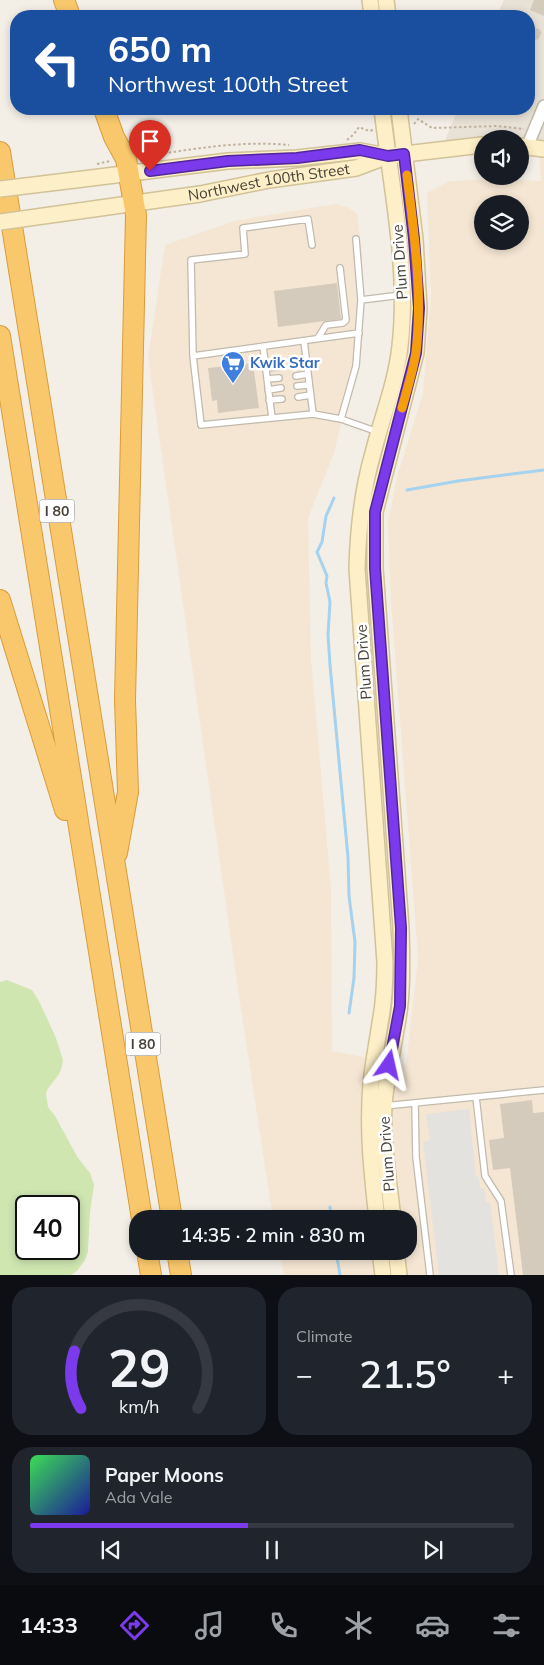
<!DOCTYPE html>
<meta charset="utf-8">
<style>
body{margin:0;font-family:Mulish,sans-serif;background:#20242c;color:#f1f3f6;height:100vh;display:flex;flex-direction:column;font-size:19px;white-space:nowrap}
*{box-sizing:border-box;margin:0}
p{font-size:16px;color:#9ea1a6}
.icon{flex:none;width:28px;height:28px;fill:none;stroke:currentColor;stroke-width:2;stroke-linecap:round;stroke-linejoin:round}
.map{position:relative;height:1275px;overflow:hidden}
.panel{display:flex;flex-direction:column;gap:12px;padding:12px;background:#0d0f14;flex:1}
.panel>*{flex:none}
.hud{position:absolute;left:10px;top:10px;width:525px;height:105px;border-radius:20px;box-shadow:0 2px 8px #0003;background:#1a4fa0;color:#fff;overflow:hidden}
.tools{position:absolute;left:474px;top:130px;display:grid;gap:10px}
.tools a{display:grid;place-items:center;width:55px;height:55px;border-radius:50%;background:#171b24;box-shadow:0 2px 8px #0003;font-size:25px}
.speed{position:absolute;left:15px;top:1195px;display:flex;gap:10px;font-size:25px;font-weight:700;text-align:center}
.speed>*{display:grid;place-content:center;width:65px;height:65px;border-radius:50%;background:#171b24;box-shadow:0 2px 8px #0003;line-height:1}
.speed .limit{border:2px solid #111;border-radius:8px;background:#fff;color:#111}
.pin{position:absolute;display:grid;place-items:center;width:42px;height:42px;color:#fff;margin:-51px -21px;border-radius:50% 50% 50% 0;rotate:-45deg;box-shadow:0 0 5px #0007}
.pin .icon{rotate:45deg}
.me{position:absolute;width:55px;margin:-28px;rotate:11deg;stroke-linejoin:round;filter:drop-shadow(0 0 4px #0008)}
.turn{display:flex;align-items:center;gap:18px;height:105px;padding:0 15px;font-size:22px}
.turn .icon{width:65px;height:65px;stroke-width:2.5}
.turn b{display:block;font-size:35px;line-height:42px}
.big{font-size:38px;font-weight:600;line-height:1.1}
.panel .tile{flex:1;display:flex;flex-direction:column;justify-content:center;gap:8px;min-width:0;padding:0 18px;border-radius:20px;background:#20242c}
.panel .dial{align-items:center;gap:0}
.dial svg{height:130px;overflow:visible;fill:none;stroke:#363941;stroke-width:7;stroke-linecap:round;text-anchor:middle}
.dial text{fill:#f1f3f6;stroke:none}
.song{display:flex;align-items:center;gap:15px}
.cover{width:60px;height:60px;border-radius:8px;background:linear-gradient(135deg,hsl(130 70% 55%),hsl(240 70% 35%))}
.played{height:5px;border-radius:2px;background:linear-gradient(90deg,#7c3aed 45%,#363941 45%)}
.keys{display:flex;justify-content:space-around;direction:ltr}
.heat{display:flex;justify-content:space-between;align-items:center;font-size:28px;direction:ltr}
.panel .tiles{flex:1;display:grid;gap:12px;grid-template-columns:1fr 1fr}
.tile:last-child{grid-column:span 2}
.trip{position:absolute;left:129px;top:1210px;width:288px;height:50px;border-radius:20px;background:#171b24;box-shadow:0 2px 8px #0003;font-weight:600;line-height:50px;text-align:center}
.tabs{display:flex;height:80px;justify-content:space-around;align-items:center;background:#090b0e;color:#9ea1a6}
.tabs .icon{width:35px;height:35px}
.tabs .on{color:#7c3aed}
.tabs b{font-size:22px;color:#f1f3f6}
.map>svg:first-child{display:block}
</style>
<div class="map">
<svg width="544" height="1275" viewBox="0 0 544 1275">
<rect width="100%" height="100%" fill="#f3efe7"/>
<path fill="#e7e1d6" d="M 504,0 L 544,0 L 544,149 L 520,139 L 482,139 L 441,150 L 458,109 L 529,109 L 529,16 L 497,16 Z"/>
<path fill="#f5e6d3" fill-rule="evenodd" d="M 539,148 L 544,149 L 544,1275 L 284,1275 L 278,1251 L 408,1251 L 408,1219 L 273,1219 L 239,996 L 148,358 L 165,245 L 234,221 L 280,213 L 336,204 L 347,207 L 357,213 L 362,256 L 363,335 L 334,453 L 308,518 L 311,658 L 331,888 L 332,1051 L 406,1065 L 418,958 L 391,601 L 388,522 L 397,477 L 423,393 L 431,294 L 427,193 L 450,181 L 496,179 L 541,181 ZM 482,204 L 520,204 L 520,241 L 482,241 Z"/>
<path fill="#cfe6b1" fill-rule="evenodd" d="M 7,980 L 32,990 L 39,1001 L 56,1038 L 63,1060 L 62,1066 L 59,1074 L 47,1090 L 46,1094 L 48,1107 L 55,1116 L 78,1158 L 90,1173 L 94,1185 L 90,1212 L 88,1252 L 85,1260 L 77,1271 L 71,1275 L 0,1275 L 0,982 ZM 26,1206 L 69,1206 L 69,1249 L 26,1249 Z"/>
<path fill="#e4e2df" d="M 469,1109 L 476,1177 L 479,1177 L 480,1188 L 484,1188 L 486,1202 L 490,1202 L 499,1275 L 439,1275 L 423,1142 L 430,1140 L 426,1114 Z"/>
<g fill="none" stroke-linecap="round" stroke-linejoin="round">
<path stroke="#a5d2ee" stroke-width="3" d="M 407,490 L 458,481 L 544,470
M 334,498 L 326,516 L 322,542 L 317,552 L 327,576 L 326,583 L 330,602 L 328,635 L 330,665 L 348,857 L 349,896 L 355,942 L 354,978 L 349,1013
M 330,1207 L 331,1219
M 336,1251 L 340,1275"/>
</g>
<path fill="#d5cbbd" d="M 534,0 L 544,0 L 544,16 L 530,10 Z
M 529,25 L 541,30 L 540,31 L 542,32 L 538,40 L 536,39 L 529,56 Z
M 337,283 L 341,319 L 278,327 L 274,291 Z
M 253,363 L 259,408 L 218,413 L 217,400 L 212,401 L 208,368 Z
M 532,1100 L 533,1113 L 544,1112 L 544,1275 L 523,1275 L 510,1168 L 493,1170 L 489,1140 L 504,1138 L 500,1104 Z"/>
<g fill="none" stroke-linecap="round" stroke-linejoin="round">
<g stroke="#c1baad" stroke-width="8">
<path id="lane" d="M 356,239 L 361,300
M 318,338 L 326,325 L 343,323 L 346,320 L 340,268
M 304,341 L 313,414
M 263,346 L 272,418
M 193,356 L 191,260 L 245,254 L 243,228 L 308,219 L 312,245
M 294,365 L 307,363
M 265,368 L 278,367
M 296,376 L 308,374
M 267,379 L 279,378
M 297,386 L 309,385
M 268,390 L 281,388
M 298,397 L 311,395
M 269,400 L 282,399
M 341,419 L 313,414 L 201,425 L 193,356 L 359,333
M 378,432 L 341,419 L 356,366 L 361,300 L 401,295
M 476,1097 L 485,1176 L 501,1201 L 511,1275
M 415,1103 L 416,1157 L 430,1275
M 384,1106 L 544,1090"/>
</g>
<g stroke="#c1baad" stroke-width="14">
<path id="street" d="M 527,147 L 544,106"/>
</g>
<g stroke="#d2c298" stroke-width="18">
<g id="secondary">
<path d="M 370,0 L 372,16"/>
<path d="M 386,0 L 388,16"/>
<path d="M 520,146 L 544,149"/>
<path d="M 75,180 L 228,161 L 297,158 L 360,151 L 388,156"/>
<path id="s1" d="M 79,211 L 200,194 L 269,180 L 356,168 L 388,156 L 482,145"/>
<path d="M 377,1219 C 372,1174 367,1129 371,1084 C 373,1063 377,1044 380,1023 C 384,1003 385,982 385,962 L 357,569 C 358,529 362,491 373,453 C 382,417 396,383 400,346 C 409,267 391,188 382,109"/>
<path d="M 393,1219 C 389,1181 382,1143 384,1105 C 386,1079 392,1055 396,1030 C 403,997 402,961 401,928 L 375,568 L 375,512 L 416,353 L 419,308 L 415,239 L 399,109"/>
<path d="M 380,1251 L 383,1275"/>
<path d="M 396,1251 L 399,1275"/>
</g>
</g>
<g stroke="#d99c3b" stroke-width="22">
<path id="highway" d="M 64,0 L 70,16
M 104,109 L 114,137 L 126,159 L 136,215 L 125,700 L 128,792 L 117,853
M 0,152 L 172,1219
M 0,336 L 142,1219
M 0,600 L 65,810
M 147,1251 L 151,1275
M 177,1251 L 181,1275"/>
</g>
<path stroke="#c0b29c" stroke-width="2" stroke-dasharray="2.5 2.5" stroke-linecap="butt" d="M 414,124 L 418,119 L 432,128 L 497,126 L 524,129
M 347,140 L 354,134 L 359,127 L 369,131 L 373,130
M 139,157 C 189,150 239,140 289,145
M 97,164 L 110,161"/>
<use href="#lane" stroke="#fff" stroke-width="5.5"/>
<use href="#street" stroke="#fff" stroke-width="11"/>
<use href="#secondary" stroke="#fdefc7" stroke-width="15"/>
<use href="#highway" stroke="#fac86c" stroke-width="20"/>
<g stroke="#d2c298" stroke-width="18" stroke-linecap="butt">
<path id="secondary-bridge" d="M 0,189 L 75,180
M 0,222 L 79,211"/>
</g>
<use href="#secondary-bridge" stroke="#fdefc7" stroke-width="15"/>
</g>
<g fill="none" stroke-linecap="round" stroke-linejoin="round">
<g stroke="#51269a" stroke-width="12">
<path id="route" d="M 150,171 L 228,161 L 297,158 L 360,150 L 388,156 L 404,154 L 414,239 L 419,308 L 416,353 L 375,512 L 375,568 L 401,928 L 400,1006 L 389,1065"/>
</g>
<use href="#route" stroke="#7c3aed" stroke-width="9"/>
<path stroke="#f59e0b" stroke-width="9" d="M 402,408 C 407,390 413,371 416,352 C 423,293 414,234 407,175"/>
</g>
<defs>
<g id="supermarket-pin" transform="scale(1.25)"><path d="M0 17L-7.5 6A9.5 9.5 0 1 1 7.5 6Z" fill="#3f7fe0" stroke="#fff"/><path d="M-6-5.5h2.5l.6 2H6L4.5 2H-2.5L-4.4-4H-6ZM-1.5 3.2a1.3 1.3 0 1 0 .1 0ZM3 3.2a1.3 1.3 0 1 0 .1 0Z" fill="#fff"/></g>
</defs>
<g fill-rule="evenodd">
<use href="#supermarket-pin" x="233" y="363"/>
</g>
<g text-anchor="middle" stroke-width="5" stroke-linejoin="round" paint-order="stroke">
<g fill="#fff" stroke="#7e7972" stroke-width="1">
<rect x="39.5" y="499.5" width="35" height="23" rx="4"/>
<rect x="125.5" y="1032.5" width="35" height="23" rx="4"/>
</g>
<g font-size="14" font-weight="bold" fill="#464036">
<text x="57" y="516">I 80</text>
<text x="143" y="1049">I 80</text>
</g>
<g font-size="15" fill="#464036" stroke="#fff">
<text dy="5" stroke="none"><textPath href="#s1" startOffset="192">Northwest 100th Street</textPath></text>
<text transform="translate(400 262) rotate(-94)" y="5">Plum Drive</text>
<text transform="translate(364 662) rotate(-94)" y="5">Plum Drive</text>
<text transform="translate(387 1154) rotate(-94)" y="5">Plum Drive</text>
</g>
<g font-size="15" font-weight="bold" fill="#366cbe" stroke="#fff" text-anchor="start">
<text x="250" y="368">Kwik Star</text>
</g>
</g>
</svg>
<div class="tools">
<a><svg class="icon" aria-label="sound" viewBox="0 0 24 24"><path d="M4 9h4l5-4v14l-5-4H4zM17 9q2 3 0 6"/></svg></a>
<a><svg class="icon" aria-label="layers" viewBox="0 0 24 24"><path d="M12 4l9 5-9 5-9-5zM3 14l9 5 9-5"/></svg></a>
</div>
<div class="speed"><div class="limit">40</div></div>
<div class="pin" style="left:150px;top:171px;background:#d93025"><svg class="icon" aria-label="arrive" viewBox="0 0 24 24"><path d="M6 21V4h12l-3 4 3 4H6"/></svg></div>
<svg class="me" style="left:389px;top:1065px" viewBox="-20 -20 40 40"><path d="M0-17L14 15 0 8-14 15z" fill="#7c3aed" stroke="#fff" stroke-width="4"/></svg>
<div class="trip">14:35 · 2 min · 830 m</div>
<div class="hud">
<div class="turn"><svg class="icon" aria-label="left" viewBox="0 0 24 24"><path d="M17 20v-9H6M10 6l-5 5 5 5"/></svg><div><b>650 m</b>Northwest 100th Street</div></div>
</div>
</div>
<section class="panel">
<div class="tiles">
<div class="tile dial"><svg viewBox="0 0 100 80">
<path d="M14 69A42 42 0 1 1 86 69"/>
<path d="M14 69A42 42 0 0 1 10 34" stroke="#7c3aed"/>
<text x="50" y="56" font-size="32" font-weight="700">29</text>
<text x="50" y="72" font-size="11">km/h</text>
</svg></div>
<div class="tile"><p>Climate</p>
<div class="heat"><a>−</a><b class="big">21.5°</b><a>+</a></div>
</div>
<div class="tile">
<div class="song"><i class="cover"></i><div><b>Paper Moons</b><p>Ada Vale</p></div></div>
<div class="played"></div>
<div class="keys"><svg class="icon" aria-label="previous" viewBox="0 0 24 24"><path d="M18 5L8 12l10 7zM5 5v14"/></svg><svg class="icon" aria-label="pause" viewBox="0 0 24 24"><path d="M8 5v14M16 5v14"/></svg><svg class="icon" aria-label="next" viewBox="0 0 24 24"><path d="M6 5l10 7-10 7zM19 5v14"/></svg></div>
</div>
</div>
</section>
<nav class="tabs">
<b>14:33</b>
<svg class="icon on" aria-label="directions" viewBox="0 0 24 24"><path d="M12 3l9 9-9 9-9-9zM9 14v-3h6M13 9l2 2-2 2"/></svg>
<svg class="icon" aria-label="music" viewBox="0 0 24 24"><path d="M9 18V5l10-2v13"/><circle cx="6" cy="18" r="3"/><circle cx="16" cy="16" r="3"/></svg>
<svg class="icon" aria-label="phone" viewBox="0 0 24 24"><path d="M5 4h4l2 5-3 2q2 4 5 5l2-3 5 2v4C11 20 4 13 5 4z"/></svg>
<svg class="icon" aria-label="climate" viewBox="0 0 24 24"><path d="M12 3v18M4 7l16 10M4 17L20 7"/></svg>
<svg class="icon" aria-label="car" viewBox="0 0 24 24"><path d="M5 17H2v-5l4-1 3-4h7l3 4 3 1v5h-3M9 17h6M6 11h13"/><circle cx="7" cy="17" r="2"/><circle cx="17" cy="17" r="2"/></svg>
<svg class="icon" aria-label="filters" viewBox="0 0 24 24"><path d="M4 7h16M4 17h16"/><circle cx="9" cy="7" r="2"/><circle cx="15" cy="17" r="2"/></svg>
</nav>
